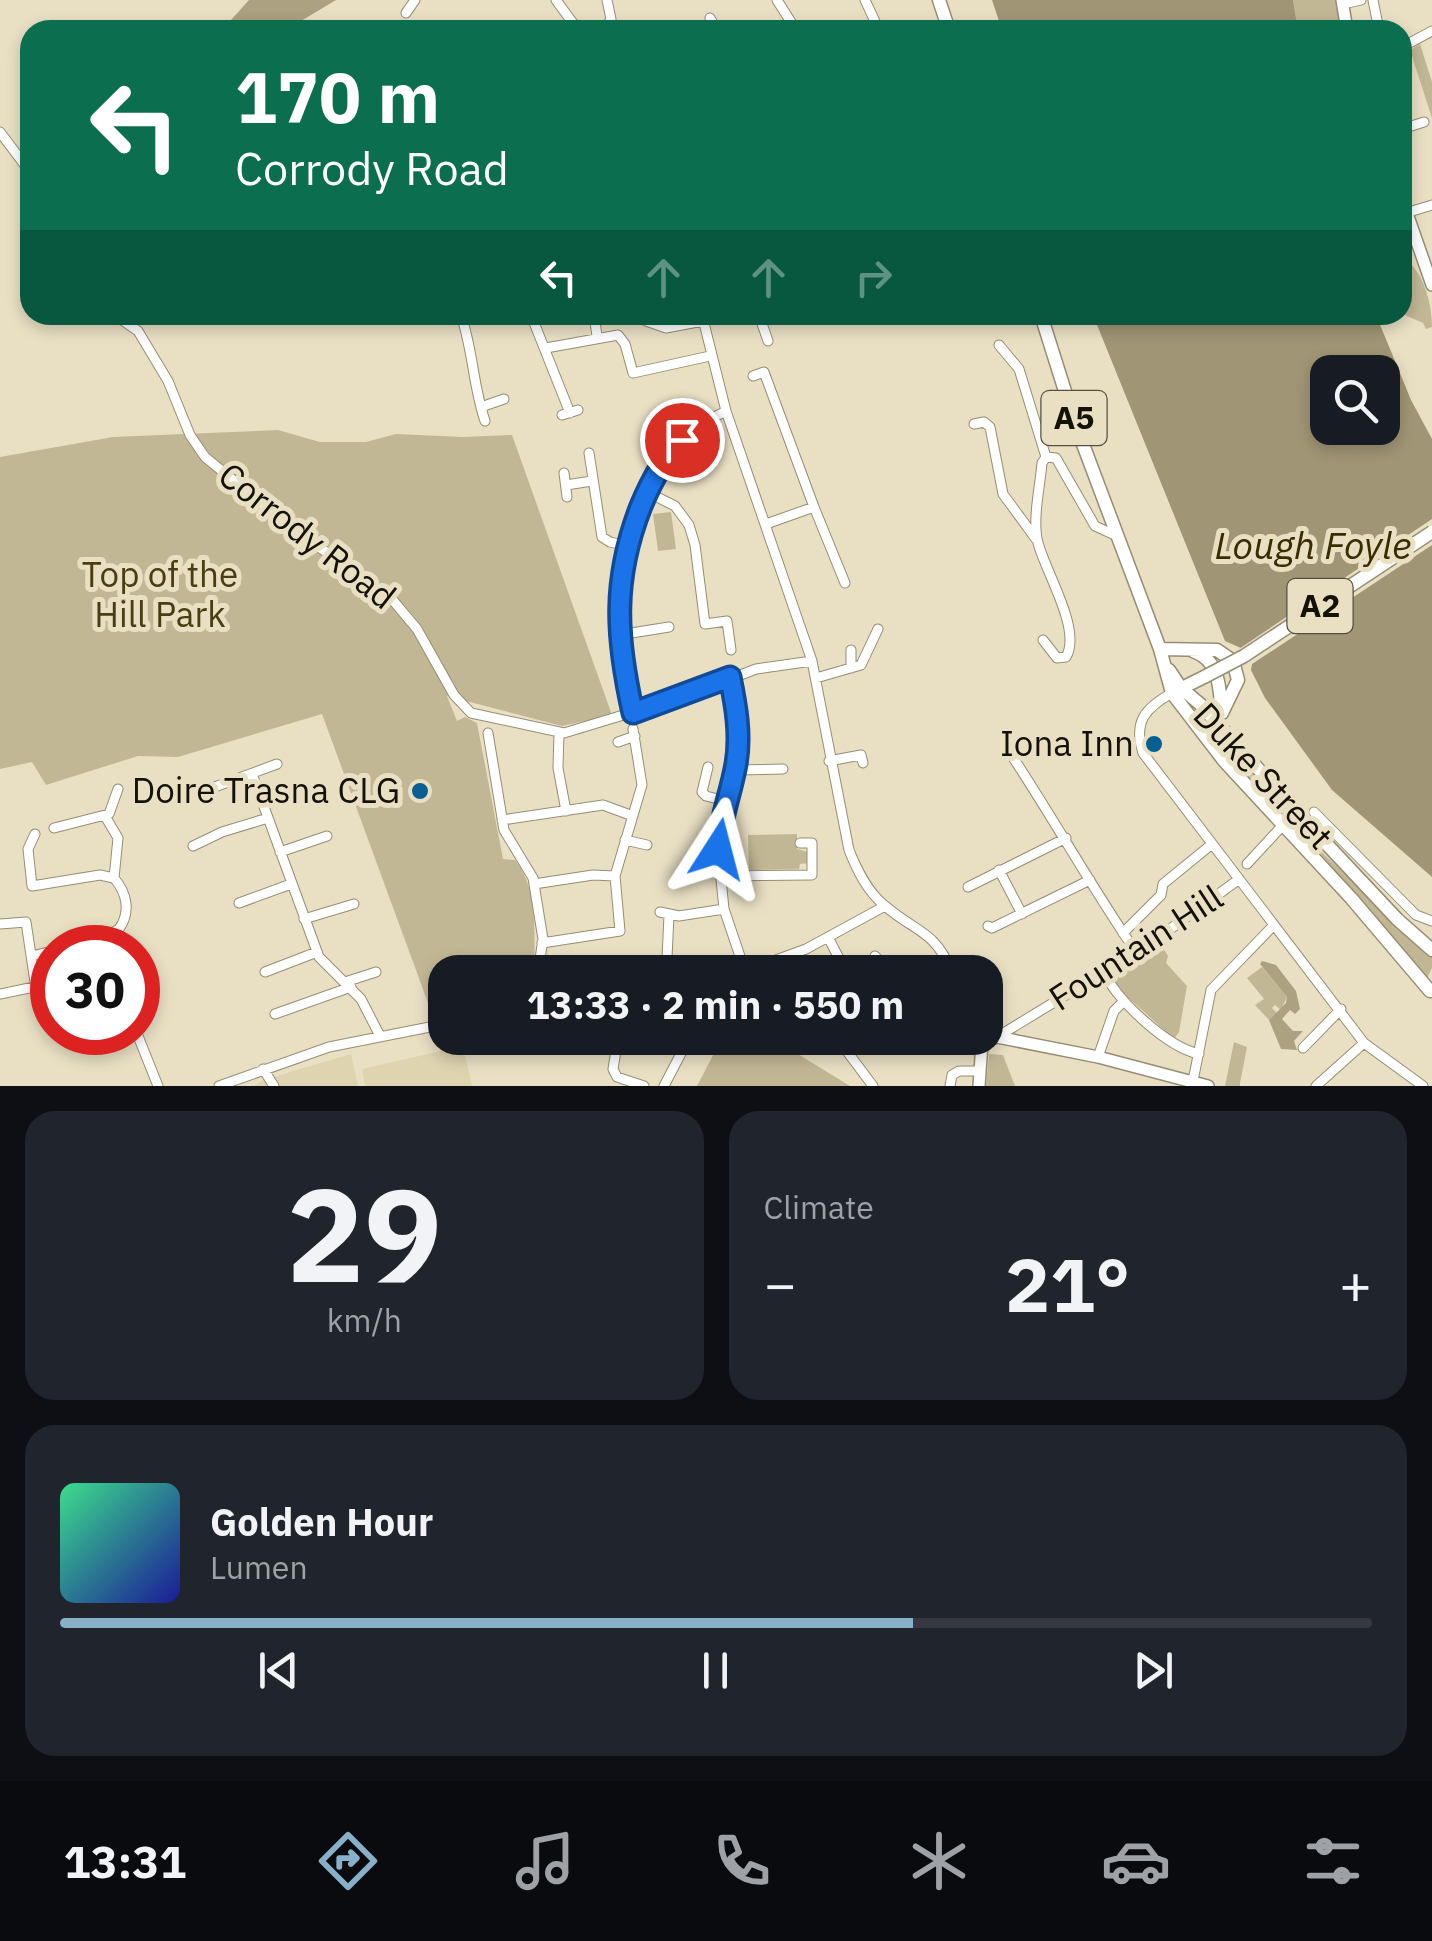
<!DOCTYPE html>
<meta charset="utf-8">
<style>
body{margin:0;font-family:"IBM Plex Sans",sans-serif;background:#20242c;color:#f1f3f6;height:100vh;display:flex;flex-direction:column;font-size:38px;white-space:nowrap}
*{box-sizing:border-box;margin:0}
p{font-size:32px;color:#9ea1a6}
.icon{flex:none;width:55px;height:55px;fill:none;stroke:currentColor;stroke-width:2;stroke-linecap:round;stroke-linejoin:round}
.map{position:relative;height:1086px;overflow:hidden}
.panel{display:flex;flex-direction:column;gap:25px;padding:25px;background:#0d0f14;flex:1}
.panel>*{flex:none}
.hud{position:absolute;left:20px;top:20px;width:1392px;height:305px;border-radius:30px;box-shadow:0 5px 15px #0003;background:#0b6e4f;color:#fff;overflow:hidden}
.tools{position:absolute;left:1310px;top:355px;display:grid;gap:20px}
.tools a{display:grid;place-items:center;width:90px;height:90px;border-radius:20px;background:#171b24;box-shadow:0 5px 15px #0003;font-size:50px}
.speed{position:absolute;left:30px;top:925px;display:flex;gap:20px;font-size:50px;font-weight:700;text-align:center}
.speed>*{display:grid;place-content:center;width:130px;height:130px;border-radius:50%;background:#171b24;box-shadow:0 5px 15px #0003;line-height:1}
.speed .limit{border:15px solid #d22;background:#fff;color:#111}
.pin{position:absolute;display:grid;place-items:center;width:85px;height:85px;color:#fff;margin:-42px;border:5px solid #fff;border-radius:50%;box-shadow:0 2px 10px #0007}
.me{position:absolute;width:110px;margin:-55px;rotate:9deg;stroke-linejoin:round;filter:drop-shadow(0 0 8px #0008)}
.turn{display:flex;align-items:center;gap:35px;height:210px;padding:0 50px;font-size:45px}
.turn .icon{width:130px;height:130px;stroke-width:2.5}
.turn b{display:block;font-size:70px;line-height:85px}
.lanes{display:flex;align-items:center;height:95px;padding:0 50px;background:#0003;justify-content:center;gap:50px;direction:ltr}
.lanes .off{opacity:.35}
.big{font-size:75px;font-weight:700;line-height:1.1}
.panel .widget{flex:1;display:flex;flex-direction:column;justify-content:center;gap:15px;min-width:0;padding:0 35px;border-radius:30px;background:#20242c}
.panel .dial{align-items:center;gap:0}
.dial b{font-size:130px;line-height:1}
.song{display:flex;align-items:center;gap:30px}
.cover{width:120px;height:120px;border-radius:15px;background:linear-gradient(135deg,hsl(150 70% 55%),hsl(240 70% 35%))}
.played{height:10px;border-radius:5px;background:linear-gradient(90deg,#89b0c9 65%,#363941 65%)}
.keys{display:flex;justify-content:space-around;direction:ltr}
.heat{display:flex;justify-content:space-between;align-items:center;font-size:55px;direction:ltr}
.panel .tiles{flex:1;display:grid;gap:25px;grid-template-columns:1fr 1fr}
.widget:last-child{grid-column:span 2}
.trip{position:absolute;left:428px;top:955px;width:575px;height:100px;border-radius:30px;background:#171b24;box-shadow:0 5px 15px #0003;font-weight:700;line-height:100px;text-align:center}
.tabs{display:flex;height:160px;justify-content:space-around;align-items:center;background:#090b0e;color:#9ea1a6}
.tabs .icon{width:70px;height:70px}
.tabs .on{color:#89b0c9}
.tabs b{font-size:45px;color:#f1f3f6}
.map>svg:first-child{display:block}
</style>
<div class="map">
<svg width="1432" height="1086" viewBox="0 0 1432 1086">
<rect width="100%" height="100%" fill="#e9e0c4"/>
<path fill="#dfd4b0" d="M 463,1046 L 472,1086 L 365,1086 L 362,1069 Z
M 351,1054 L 358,1086 L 255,1086 L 263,1080 Z"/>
<path fill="#c2b795" d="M 1293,0 L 1342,0 L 1347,30 L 1298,30 Z
M 1420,44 L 1432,82 L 1432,118 L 1410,50 Z
M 1407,260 C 1424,275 1432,303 1432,327 L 1426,329 L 1423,323 L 1405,315 C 1398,296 1405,275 1407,260 Z
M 278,430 L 320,442 L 366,442 L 396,434 L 463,437 L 512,435 L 612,715 L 562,726 L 447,696 L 457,721 L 465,717 L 477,723 L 503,859 L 515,860 C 540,892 533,933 535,972 L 445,972 L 445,1010 L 431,1011 L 322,714 L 178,757 L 138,756 L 46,785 L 32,762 L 0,769 L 0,457 L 113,437 Z
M 671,512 L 676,549 L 658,551 L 653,514 Z
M 797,834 L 797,849 L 808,852 L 810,863 L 800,864 L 799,869 L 749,870 L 748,835 Z
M 1311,842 L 1432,956 L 1432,968 L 1426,980 Z
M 1161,945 L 1168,956 L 1166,963 L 1187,986 L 1179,1032 L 1174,1039 L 1110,981 L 1112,975 Z
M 1262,967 L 1287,997 L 1281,1010 L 1275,1005 L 1272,1008 L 1277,1013 L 1269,1020 L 1255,1005 L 1264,999 L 1247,978 Z
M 722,1038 L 792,1038 L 788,1048 L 850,1086 L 697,1086 Z
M 1234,1042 L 1247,1047 L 1240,1083 L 1240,1086 L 1225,1086 Z
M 989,1054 L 1003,1055 L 1015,1086 L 986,1086 Z"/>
<path fill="#aca180" d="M 249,0 L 336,0 L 286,30 L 222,30 Z
M 1262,961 L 1276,965 L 1296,991 L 1300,1009 L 1295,1014 L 1290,1010 L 1282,1019 L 1293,1031 L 1303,1031 L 1294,1041 L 1297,1050 L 1281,1049 L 1269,1020 L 1286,1003 L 1287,997 L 1260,964 Z"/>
<path fill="#a09575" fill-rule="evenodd" d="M 992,0 L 1293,0 L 1298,30 L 1002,30 Z
M 1093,315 L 1376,315 L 1411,400 L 1432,439 L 1432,877 L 1332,790 L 1265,698 L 1251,670 L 1252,664 L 1241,648 L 1225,641 ZM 1328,372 L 1382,372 L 1382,428 L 1328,428 Z"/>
<path fill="#e9e0c4" d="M 1432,519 L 1432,545 L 1246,668 L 1236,651 Z"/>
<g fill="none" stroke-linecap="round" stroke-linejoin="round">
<path stroke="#c9c1a8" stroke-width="12" stroke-dasharray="12 6" stroke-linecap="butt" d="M 1220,727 L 1224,740 L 1272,797"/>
<g stroke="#968d73" stroke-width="11">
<path id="minor" d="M 556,0 L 578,30
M 777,0 L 796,30
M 865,0 L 879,30
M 1373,0 L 1379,30
M 1343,4 L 1361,0
M 406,13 L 415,0
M 710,18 L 717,30
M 605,30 L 611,19 L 607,0
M 1402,47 L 1432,31
M 1402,129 L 1424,122
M 0,132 L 30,172
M 1409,212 L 1432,205
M 115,315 L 138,331 L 168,381 L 190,435 L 205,457 L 288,525 L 391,598 L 417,629 L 454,695 L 471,713 L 564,733 L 686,696 L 756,669 L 812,661
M 461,315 C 473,350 473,386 485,421
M 531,315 L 570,413
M 594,315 L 597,336
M 702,315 L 726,411 L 812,661 L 849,850 C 857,870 867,891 884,905 C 916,933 934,929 952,972
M 759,315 L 768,341
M 828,315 L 829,318
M 646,321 L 666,328 L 703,321
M 999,345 L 1019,369 L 1046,457 L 1056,458 L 1095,526 L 1117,536
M 546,348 L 618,335 L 625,344 L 633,373 L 710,356
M 753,376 L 764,372 L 814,507
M 481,407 L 504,399
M 562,415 L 578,410
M 974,424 L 984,422 L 990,427 L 1003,494 L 1036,539
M 589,453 L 602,537 L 610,542 L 627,546
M 564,473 L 567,497
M 566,485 L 592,481
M 647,492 L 675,506 L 689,525 L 695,545 L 705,624 L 727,621 L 731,650
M 766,524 L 814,507 L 845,583
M 619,635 L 669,627
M 1043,640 L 1057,658 L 1066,657 C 1082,630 1046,573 1038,543 C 1032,520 1040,487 1042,463 L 1046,457
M 851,650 L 851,668
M 730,677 L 738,744 L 736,763 L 723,811 L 718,849 L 724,909 L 745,971
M 816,678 L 861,665 L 878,629
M 1172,693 C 1145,708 1133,722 1143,753 L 1364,1043 L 1423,1086
M 633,713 C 627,687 620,662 619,636 C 613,552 645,448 726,411
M 488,733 L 504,830 L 533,878 L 543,939 L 538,972
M 559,733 L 558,768 L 566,811
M 618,742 L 635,736
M 1012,756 C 1055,821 1092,888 1136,952
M 829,761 L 861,755 L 863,763
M 708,767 L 702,792 L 706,796 L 726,801
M 735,770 L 783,769
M 252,774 L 319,957 L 361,999 L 380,1036
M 212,788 L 277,764
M 1314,812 L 1416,915 L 1432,921
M 105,816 L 118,838 L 114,878
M 502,820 L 603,805 L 633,816
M 54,828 L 109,814 L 118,789
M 35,834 L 28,849 L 32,886 L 100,875 L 114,878 C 127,893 131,912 119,929 L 102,938 L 60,948
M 625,840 L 647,845
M 193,846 L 222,832 L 268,818
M 280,852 L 327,836
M 1247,864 L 1284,824
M 999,870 L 1022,914
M 720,876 L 812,875 L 812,843 L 800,843
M 534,884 L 593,875 L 615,876
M 968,887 L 1066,838
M 239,903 L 291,884
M 660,912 L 679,916 L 724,909
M 304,919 L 354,904
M 0,924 L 26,922 L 35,982 L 34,987 L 0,994
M 988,926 L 992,928 L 1090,880
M 1123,933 L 1161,895 L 1163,884 L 1212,844
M 828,937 L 846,972
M 542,943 L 620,931 L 615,876 L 642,785 L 633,729
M 32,956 L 52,951
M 875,956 L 889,972
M 667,958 L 669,915
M 265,972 L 317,952
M 743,972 L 806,949 L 885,906
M 1104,973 C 1119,1002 1167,1047 1199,1054
M 345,982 L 376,972
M 275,1014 L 351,987
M 138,1036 L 158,1086
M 997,1037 L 1148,945 L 1238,880
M 618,1038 L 613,1069 L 617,1077 L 644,1086
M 837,1038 L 873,1086
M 928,1038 L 932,1041 L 940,1041
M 1303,1048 L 1341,1009
M 1098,1057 L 1114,1011 L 1124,1001
M 263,1069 L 274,1086
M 219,1086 L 329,1047 L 445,1024
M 664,1086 L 689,1038
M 950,1086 L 952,1075 L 959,1071 L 980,1071
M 1192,1086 L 1211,990 L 1274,925
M 1316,1086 L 1364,1043"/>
</g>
<g stroke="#968d73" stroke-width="14">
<path id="major" d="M 1342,0 L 1347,30
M 1402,199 L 1432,285
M 979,1086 L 982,1043 L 997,1037 L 1098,1057 L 1208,1086"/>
</g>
<g stroke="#968d73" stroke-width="15">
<path id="highway" d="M 939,0 L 949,30
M 1041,315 L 1075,423 L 1160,649 L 1172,693 L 1225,762 L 1351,898 L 1430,991
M 1160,649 L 1217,650 L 1233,661 L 1238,680 L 1222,713
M 1193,651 C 1221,661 1219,688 1222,713
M 1169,670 L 1181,688 L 1200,704 L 1304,820 L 1397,919 L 1432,950
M 1174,692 L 1206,676"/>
</g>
<use href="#minor" stroke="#fff" stroke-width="9"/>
<use href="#major" stroke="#fff" stroke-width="11"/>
<use href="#highway" stroke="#fff" stroke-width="12"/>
<g stroke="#968d73" stroke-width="15" stroke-linecap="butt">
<path id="highway-bridge" d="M 1206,676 L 1244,656 L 1432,532"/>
</g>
<use href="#highway-bridge" stroke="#fff" stroke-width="12"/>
</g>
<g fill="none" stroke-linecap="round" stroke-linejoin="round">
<g stroke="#114b97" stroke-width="25">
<path id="route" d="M 682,440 C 663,458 651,482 641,506 C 612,580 616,637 633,713 L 730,677 C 736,706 741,735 736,764 C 731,793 720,819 718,849"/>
</g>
<use href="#route" stroke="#1a73e8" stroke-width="18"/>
</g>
<g fill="#095f91" stroke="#e9e0c4" stroke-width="4">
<circle cx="1154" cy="744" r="10"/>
<circle cx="420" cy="791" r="10"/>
</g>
<g text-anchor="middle" stroke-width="10" stroke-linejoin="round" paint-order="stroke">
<g fill="#e9e0c4" stroke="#544f40" stroke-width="2.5">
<rect x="1041.5" y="391" width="65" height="54" rx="8"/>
<rect x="1287.5" y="579" width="65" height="54" rx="8"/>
</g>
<g font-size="32" font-weight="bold" fill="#141107">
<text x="1074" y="429">A5</text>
<text x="1320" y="617">A2</text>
</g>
<g font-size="35" fill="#141107" stroke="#e9e0c4">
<text transform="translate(307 536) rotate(38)" y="12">Corrody Road</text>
<text transform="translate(1263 776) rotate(47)" y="12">Duke Street</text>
<text transform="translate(1136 948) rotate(-33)" y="12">Fountain Hill</text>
</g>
<g font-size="35" fill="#4a3d12" stroke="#e9e0c4">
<text x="160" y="587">Top of the<tspan x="160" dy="40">Hill Park</tspan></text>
</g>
<g font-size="35" fill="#141107" stroke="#e9e0c4" text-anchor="end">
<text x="1134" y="756">Iona Inn</text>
<text x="400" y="803">Doire Trasna CLG</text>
</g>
<g font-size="38" font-style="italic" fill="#382c00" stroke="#e9e0c4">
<text x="1313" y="559">Lough Foyle</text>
</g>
</g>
</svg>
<div class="tools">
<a><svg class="icon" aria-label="search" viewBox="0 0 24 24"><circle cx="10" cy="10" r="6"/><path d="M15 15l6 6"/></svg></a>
</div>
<div class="speed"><div class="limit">30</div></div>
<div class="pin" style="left:682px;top:440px;background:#d93025"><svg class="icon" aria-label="arrive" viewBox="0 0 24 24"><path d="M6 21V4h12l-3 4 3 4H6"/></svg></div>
<svg class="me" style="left:718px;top:849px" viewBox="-20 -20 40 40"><path d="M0-17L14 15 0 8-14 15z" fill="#1a73e8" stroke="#fff" stroke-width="4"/></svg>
<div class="trip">13:33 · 2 min · 550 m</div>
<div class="hud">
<div class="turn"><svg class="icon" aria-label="left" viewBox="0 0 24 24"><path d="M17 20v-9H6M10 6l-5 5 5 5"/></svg><div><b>170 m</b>Corrody Road</div></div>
<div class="lanes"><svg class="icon" aria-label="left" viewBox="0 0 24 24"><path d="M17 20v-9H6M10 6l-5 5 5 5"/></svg><svg class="icon off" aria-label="ahead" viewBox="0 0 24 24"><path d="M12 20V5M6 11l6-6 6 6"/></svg><svg class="icon off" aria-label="ahead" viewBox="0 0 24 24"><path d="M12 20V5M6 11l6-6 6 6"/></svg><svg class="icon off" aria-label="right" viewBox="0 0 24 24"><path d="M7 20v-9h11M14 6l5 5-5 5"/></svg></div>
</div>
</div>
<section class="panel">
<div class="tiles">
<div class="widget dial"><b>29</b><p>km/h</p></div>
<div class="widget"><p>Climate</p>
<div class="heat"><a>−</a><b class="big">21°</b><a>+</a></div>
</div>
<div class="widget">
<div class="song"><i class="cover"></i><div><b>Golden Hour</b><p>Lumen</p></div></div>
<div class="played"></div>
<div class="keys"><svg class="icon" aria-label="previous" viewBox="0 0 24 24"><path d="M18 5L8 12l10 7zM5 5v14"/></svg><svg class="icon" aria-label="pause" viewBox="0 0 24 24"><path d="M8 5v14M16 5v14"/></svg><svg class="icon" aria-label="next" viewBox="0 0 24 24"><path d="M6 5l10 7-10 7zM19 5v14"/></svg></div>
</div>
</div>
</section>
<nav class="tabs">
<b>13:31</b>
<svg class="icon on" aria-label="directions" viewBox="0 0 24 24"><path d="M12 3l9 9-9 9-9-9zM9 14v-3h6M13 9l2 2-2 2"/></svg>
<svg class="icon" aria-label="music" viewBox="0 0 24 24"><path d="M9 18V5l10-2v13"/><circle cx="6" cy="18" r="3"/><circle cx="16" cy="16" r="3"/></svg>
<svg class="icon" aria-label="phone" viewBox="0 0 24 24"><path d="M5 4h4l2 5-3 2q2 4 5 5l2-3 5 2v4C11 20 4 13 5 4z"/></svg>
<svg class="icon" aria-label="climate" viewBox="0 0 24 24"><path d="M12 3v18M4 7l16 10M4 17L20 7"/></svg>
<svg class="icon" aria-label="car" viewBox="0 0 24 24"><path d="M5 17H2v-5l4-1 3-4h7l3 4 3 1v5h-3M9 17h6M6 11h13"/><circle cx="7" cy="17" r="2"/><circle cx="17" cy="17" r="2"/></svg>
<svg class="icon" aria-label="filters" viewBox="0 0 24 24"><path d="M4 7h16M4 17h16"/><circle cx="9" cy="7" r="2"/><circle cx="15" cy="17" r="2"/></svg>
</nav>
